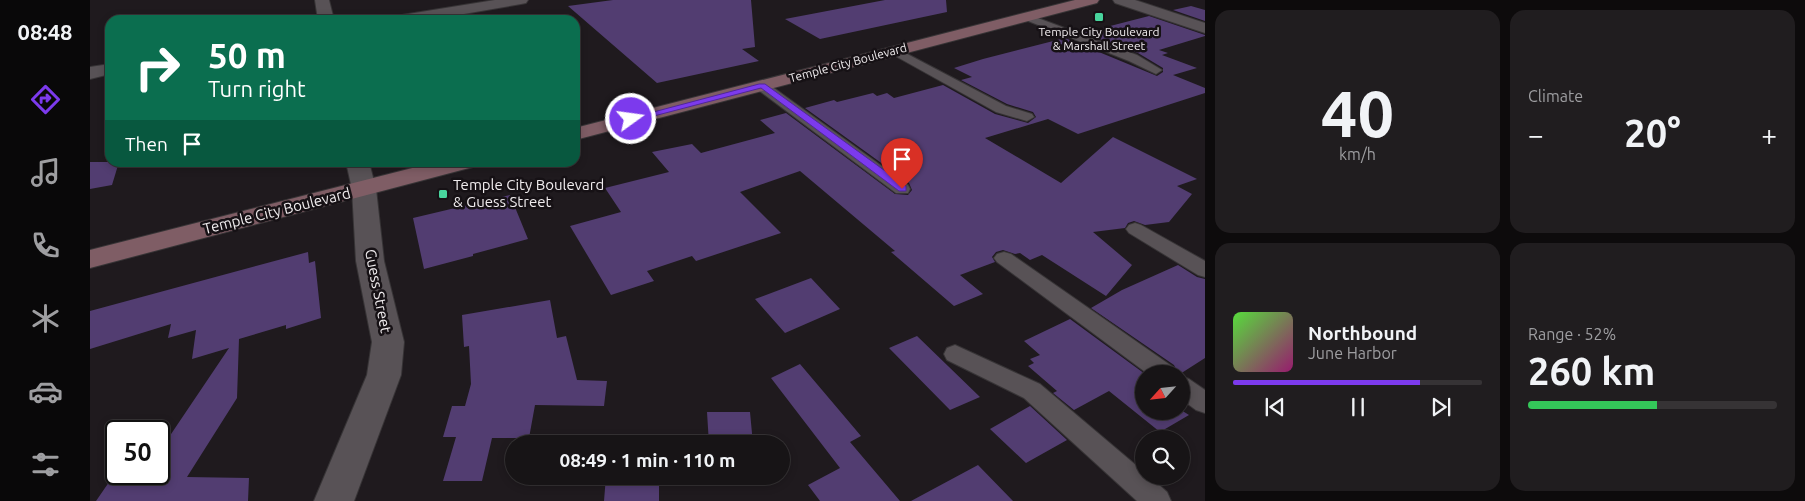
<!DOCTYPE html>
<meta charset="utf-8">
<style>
body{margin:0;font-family:Ubuntu,sans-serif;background:#201d1f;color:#f1f3f6;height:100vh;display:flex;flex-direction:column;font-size:19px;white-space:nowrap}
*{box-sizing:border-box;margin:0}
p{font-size:16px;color:#9e9ea1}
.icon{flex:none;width:28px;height:28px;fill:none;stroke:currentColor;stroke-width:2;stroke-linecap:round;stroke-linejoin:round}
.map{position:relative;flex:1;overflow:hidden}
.details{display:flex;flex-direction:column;gap:10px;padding:10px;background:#0d0b0c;width:600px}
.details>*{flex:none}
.guide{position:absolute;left:15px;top:15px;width:475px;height:152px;border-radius:15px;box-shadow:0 2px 8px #0003,0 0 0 1px #363335;background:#0b6e4f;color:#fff;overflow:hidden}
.needle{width:32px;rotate:243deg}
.controls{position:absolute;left:1045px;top:365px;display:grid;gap:10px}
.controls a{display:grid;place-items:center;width:55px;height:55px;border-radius:50%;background:#171416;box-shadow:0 2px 8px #0003,0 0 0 1px #363335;font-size:25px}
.speed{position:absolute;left:15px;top:420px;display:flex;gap:10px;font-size:25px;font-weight:700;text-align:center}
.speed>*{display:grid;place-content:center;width:65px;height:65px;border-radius:50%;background:#171416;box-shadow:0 2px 8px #0003,0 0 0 1px #363335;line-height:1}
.speed .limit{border:2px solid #111;border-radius:8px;background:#fff;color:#111}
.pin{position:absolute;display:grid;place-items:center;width:42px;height:42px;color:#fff;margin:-51px -21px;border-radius:50% 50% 50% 0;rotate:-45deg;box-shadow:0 0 5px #0007}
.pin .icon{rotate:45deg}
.me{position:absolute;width:55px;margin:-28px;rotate:76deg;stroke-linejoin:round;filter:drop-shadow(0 0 4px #0008)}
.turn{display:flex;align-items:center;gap:18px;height:105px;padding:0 20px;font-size:22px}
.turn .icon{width:65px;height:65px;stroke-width:2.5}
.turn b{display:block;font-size:35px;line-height:42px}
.then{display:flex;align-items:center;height:48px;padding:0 20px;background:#0003;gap:10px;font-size:19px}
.big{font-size:38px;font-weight:700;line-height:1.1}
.details .card{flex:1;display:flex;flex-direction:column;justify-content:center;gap:8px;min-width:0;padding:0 18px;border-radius:15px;background:#201d1f}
.details .dial{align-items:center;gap:0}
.dial b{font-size:65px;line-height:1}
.song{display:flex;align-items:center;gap:15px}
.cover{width:60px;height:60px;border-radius:8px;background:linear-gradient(135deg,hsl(110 70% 55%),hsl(320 70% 35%))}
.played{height:5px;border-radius:2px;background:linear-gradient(90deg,#7c3aed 75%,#363335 75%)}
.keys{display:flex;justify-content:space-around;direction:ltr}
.heat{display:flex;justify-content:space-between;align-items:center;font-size:28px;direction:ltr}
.charge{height:8px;border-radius:4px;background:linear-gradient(90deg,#34c759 52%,#363335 0)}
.details .tiles{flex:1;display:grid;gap:10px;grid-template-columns:repeat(2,1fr)}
.trip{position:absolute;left:415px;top:435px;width:285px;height:50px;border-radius:25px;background:#171416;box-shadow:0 2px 8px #0003,0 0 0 1px #363335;font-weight:700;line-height:50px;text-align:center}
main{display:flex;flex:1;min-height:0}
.dock{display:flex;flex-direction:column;width:90px;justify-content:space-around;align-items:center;background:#090809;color:#9e9ea1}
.dock .icon{width:35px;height:35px}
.dock .active{color:#7c3aed}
.dock b{font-size:22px;color:#f1f3f6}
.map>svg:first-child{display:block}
</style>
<main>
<nav class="dock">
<b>08:48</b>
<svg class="icon active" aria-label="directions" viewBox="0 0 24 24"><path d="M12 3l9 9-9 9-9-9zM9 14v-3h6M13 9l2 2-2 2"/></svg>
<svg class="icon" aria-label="music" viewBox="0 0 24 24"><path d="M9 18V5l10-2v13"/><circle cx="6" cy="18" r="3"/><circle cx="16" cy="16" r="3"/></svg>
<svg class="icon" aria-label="phone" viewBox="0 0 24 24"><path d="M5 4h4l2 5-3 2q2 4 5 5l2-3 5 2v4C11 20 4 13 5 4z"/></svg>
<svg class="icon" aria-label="climate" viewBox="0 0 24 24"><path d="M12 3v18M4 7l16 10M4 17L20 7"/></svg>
<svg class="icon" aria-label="car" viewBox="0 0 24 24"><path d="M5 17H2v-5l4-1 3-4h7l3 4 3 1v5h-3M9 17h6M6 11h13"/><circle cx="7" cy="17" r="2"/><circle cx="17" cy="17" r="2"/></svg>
<svg class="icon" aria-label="filters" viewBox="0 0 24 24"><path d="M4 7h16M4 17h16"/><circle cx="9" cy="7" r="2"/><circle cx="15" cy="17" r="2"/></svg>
</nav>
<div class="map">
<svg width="1115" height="501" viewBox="0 0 1115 501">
<rect width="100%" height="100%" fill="#1f1a1e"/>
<path fill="#523d71" d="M 523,0 L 661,0 L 665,47 L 652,49 L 669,61 L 567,83 L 478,6 Z
M 795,0 L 856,0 L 857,12 L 730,39 L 695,19 Z
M 1101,6 L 1115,10 L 1115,21 L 1083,10 Z
M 1059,16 L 1115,35 L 1115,36 L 1069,50 L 1078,53 L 1072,55 L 1107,68 L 1083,75 L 1115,88 L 1115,93 L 988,134 L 958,119 L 895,138 L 971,183 L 1023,137 L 1107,179 L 1087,186 L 1102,194 L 1079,222 L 1055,225 L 1044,221 L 1038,223 L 1035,228 L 1003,232 L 1042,265 L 1016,296 L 952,255 L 940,260 L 930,253 L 925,254 L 913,250 L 906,252 L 902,257 L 905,262 L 870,275 L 893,294 L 864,306 L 801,252 L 805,251 L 710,171 L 650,192 L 691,233 L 606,261 L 602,256 L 557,271 L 564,281 L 521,295 L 480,226 L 531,212 L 515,188 L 579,172 L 562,152 L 602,144 L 611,153 L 685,133 L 670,120 L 696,113 L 805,194 L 818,195 L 822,190 L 819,183 L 715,108 L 744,100 L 747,102 L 783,93 L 787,96 L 797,93 L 804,98 L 853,85 L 905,114 L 938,123 L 946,117 L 943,112 L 917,104 L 871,80 L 882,77 L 864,68 L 893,59 L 975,38 L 1067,76 L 1073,72 L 1073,68 L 1048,53 L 993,33 Z
M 0,162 L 29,162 L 22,185 L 0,189 Z
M 420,195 L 438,239 L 383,254 L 383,256 L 334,269 L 323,218 Z
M 218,252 L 219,263 L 225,261 L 231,318 L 196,329 L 196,325 L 149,339 L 147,398 L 97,477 L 159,478 L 158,501 L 6,501 L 26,472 L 26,474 L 69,474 L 69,443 L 75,443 L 139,348 L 102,359 L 106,330 L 78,338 L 81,324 L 0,349 L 0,311 Z
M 1088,265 L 1107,277 L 1115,279 L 1115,358 L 1090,374 L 1088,374 L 1084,365 L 1001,308 L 1032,290 Z
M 721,278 L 750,309 L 695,333 L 665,299 Z
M 460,300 L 467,338 L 476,336 L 487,380 L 517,381 L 514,406 L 445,405 L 439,438 L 402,438 L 392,481 L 353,481 L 366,437 L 353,437 L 362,406 L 375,406 L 381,384 L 379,346 L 374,347 L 372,315 Z
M 980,319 L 1055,374 L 1054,411 L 1091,411 L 1091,410 L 1099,415 L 1070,432 L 1019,391 L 984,410 L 963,393 L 967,391 L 938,366 L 944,363 L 940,359 L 950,355 L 934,341 Z
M 827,336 L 890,397 L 860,410 L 799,348 Z
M 710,364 L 771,436 L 760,442 L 810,501 L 730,501 L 718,485 L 750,468 L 681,378 Z
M 940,406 L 977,440 L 936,463 L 900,429 Z
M 617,412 L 660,412 L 663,444 L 619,444 Z
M 888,465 L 923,501 L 821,501 Z
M 516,476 L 569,476 L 569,501 L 514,501 Z"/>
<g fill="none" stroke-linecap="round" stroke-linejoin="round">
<g stroke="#373436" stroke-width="2">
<path id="lane" d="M 937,14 L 1047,55 L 1072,70 L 1066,74 L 1039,61 L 933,19 L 932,17 Z
M 804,47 L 916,106 L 942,114 L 944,117 L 937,121 L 906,112 L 800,53 L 798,51 L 800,49 Z
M 672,82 L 677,83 L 818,185 L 820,189 L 818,193 L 806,193 L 667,89 L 666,86 Z
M 1045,223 L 1051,225 L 1115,261 L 1115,277 L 1108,275 L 1039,233 L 1036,229 L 1039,225 Z
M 914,252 L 921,254 L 1083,367 L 1086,374 L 1058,374 L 907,262 L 904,258 L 907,254 Z
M 865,345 L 950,384 L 1054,472 L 1054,476 L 1059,476 L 1077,492 L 1081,501 L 1047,501 L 934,398 L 857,360 L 854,354 L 857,348 Z
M 1091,376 L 1099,379 L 1115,390 L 1115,413 L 1106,410 L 1091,399 Z"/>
</g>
<g stroke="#373436" stroke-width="2">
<path id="street" d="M 225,0 L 239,0 L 244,20 L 228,20 Z
M 405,0 L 438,0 L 436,3 L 431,4 L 339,20 L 304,20 L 306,17 L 312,15 Z
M 1023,0 L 1045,0 L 1115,23 L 1115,33 L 1025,3 Z
M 20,64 L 20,74 L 0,79 L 0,67 Z
M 256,162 L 279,162 L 286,189 L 294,261 L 314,342 L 311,375 L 264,501 L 224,501 L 277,375 L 282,342 L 266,261 L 262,189 Z"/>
</g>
<g stroke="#373436" stroke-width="2">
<path id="secondary" d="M 985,0 L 1009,0 L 1007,3 L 485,140 L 485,128 Z
M 346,162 L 386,162 L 383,167 L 0,268 L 0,250 Z"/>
</g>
<use href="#lane" fill="#585256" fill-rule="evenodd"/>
<use href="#street" fill="#585256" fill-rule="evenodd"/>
<use href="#secondary" fill="#7f5d65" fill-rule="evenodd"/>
</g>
<path fill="#7c3aed" stroke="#51269a" d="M 669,84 L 675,84 L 816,186 L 816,191 L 809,191 L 671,88 L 541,122 L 537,119 Z"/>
<g fill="#48d49d" stroke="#161115" stroke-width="2">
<rect x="1004" y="12" width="10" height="10" rx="2.5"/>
<rect x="348" y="189" width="10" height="10" rx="2.5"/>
</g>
<g text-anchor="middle" stroke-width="5" stroke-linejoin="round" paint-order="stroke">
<g font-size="12" fill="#f0ecee" stroke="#161115">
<text x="1009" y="36">Temple City Boulevard<tspan x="1009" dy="14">&amp; Marshall Street</tspan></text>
</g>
<g font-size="12" fill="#f0ecee" stroke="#161115">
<text transform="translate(758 63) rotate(-15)" y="4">Temple City Boulevard</text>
</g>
<g font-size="15" fill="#f0ecee" stroke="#161115" text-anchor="start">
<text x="363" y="190">Temple City Boulevard<tspan x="363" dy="17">&amp; Guess Street</tspan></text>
</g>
<g font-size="15" fill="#f0ecee" stroke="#161115">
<text transform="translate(187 211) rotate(-14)" y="5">Temple City Boulevard</text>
<text transform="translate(288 291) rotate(79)" y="5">Guess Street</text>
</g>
</g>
</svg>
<div class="controls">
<a><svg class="needle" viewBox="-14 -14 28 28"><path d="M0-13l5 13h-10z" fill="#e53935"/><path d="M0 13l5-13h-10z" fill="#9e9ea1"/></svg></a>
<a><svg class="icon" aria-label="search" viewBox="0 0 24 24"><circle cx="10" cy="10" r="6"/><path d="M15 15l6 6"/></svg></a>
</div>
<div class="speed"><div class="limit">50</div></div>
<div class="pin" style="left:812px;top:189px;background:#d93025"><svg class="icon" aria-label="arrive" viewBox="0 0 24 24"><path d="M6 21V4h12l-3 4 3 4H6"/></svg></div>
<svg class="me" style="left:541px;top:119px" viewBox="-20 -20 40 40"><circle r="17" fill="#7c3aed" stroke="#fff" stroke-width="3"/><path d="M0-11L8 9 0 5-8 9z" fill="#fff"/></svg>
<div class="trip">08:49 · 1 min · 110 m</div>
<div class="guide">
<div class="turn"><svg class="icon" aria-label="right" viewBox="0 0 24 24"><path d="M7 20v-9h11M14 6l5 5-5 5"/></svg><div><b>50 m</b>Turn right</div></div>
<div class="then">Then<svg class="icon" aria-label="arrive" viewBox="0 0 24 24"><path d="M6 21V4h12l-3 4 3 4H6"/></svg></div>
</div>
</div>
<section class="details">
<div class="tiles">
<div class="card dial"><b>40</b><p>km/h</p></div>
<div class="card"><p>Climate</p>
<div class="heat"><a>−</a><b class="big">20°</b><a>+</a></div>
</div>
<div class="card">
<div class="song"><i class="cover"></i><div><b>Northbound</b><p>June Harbor</p></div></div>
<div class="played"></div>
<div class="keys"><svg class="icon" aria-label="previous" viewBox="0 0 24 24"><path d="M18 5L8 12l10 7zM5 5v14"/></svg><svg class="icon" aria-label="pause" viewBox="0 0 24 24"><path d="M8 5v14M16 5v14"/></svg><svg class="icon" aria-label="next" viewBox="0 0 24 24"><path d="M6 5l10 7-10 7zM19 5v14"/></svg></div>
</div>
<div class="card"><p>Range · 52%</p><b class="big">260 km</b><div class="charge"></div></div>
</div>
</section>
</main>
